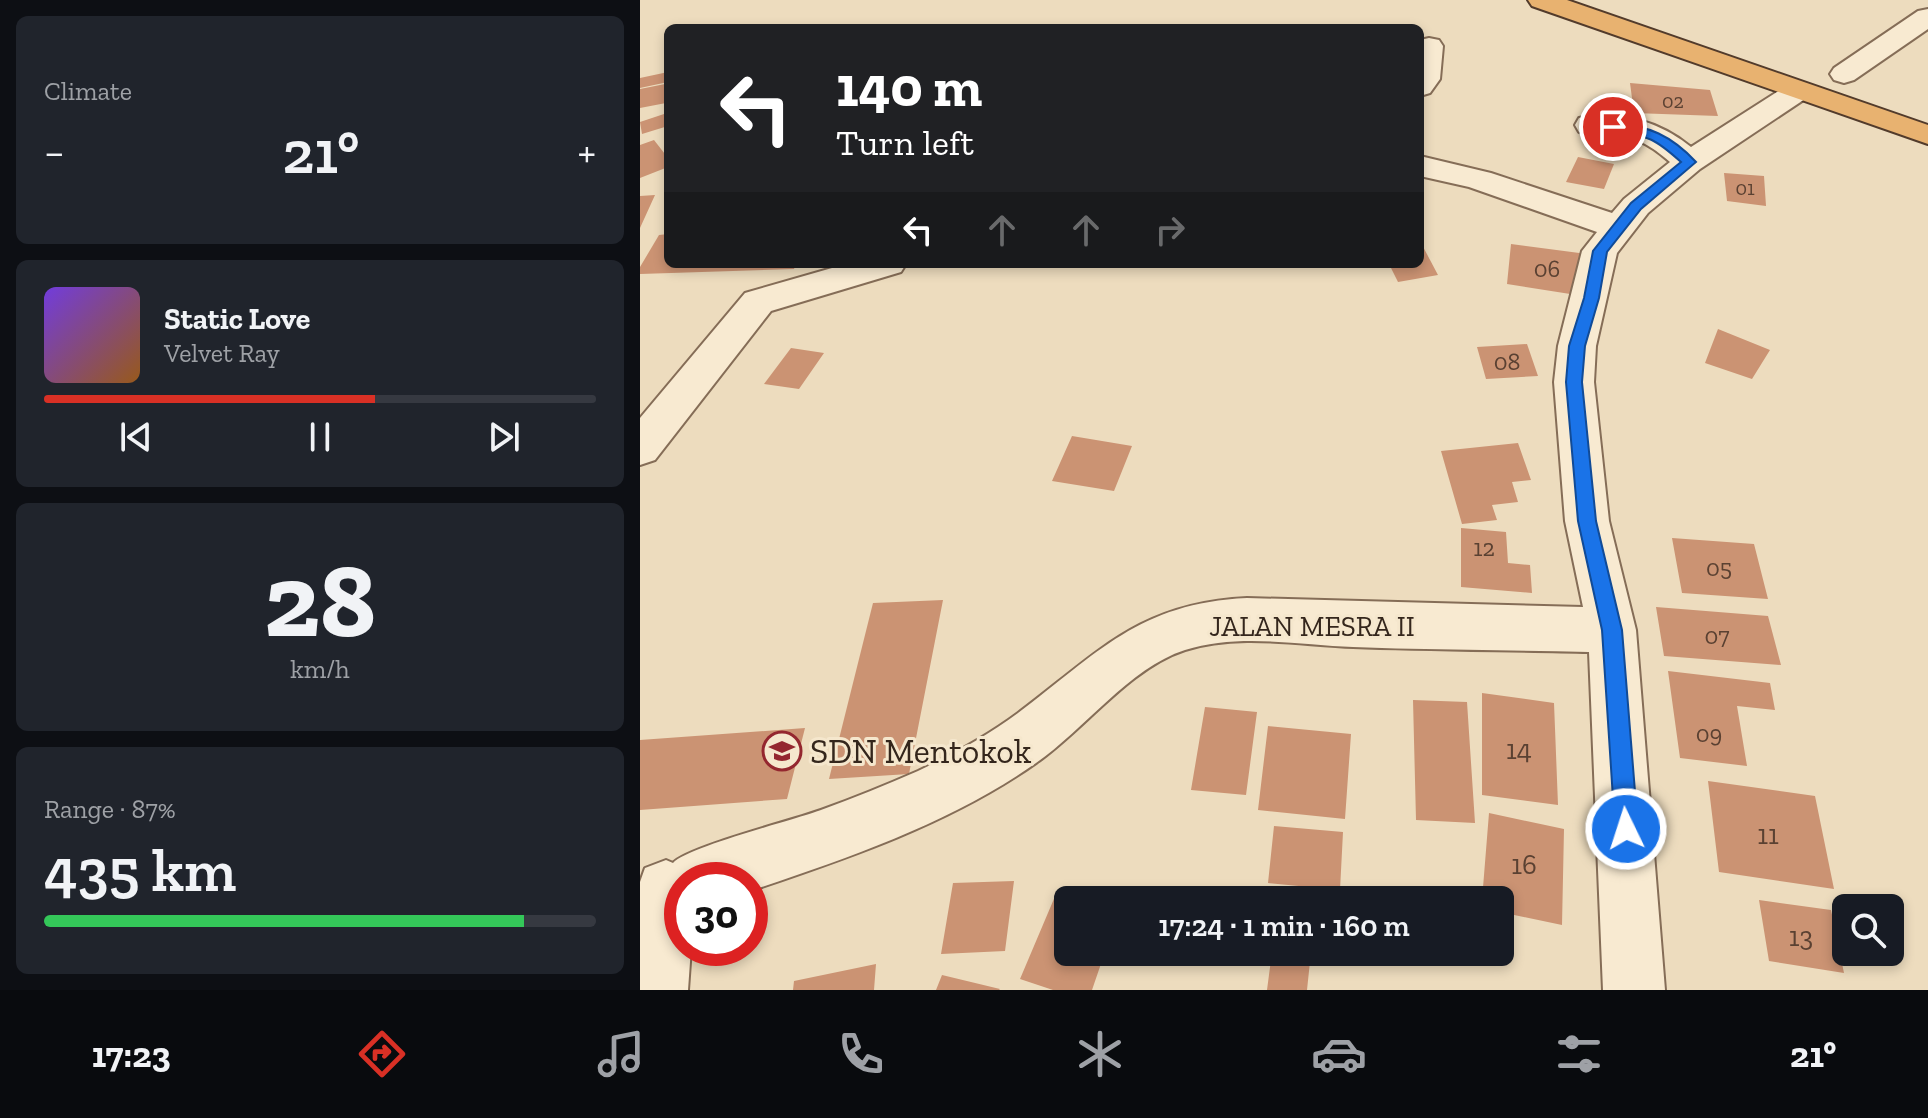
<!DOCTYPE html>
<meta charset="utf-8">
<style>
body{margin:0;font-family:"Zilla Slab",serif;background:#20242c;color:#f1f3f6;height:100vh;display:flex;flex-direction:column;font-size:30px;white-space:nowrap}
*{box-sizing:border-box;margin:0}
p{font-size:26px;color:#9ea1a6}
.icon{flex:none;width:44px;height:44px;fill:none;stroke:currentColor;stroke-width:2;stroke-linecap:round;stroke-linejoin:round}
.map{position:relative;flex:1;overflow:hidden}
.details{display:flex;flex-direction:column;gap:16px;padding:16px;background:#0d0f14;width:640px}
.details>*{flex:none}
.guide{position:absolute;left:24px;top:24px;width:760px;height:244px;border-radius:12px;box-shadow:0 4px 12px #0003;background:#202124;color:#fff;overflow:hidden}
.tools{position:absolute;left:1192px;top:894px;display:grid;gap:16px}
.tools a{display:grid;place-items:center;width:72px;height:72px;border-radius:12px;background:#171b24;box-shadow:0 4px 12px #0003;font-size:40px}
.speed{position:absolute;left:24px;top:862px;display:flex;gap:16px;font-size:40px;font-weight:700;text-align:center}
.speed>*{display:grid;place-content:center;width:104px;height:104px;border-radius:50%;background:#171b24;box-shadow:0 4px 12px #0003;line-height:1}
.speed .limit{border:12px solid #d22;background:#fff;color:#111}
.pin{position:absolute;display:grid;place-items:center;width:68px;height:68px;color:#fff;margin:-34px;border:4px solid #fff;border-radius:50%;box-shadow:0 2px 8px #0007}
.me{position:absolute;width:88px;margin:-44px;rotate:356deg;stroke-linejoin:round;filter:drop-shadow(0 0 6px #0008)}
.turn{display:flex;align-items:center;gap:28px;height:168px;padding:0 40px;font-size:36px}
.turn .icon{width:104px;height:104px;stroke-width:2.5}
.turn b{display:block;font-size:56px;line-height:68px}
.lanes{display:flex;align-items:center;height:76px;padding:0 40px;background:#0003;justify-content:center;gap:40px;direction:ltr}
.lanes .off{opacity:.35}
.big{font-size:60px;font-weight:600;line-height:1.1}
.details .widget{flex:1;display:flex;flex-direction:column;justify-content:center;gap:12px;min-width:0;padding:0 28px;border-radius:12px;background:#20242c}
.details .dial{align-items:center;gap:0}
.dial b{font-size:104px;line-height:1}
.song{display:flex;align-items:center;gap:24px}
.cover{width:96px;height:96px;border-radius:12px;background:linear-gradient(135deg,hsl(260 70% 55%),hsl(30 70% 35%))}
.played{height:8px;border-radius:4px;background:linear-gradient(90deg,#d93025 60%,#363941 60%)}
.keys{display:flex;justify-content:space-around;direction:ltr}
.heat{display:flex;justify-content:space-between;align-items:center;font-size:44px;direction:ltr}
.charge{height:12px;border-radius:6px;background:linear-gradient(90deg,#34c759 87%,#363941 0)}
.trip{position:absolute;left:414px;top:886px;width:460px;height:80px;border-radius:12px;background:#171b24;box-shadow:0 4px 12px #0003;font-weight:600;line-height:80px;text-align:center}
.tabs{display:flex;height:128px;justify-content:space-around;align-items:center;background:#090b0e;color:#9ea1a6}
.tabs .icon{width:56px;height:56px}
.tabs .current{color:#d93025}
.tabs b{font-size:36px;color:#f1f3f6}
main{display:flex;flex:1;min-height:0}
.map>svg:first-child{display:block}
</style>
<main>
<section class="details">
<div class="widget"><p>Climate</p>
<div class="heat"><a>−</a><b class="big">21°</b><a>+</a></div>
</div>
<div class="widget">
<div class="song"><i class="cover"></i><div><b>Static Love</b><p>Velvet Ray</p></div></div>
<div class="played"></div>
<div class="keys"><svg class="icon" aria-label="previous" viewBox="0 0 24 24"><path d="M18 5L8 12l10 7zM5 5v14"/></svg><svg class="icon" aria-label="pause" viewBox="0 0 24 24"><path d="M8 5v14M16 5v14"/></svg><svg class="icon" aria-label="next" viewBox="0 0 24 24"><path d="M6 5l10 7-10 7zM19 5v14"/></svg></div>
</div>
<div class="widget dial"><b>28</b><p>km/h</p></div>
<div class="widget"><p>Range · 87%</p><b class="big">435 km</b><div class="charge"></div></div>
</section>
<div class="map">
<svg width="1288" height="990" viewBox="0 0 1288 990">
<rect width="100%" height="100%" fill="#eddcbe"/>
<path fill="#cb9373" d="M 28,72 L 28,82 L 0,88 L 0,78 Z
M 990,83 L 1070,90 L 1078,116 L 994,113 Z
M 25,84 L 26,103 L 0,108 L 0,89 Z
M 24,114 L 28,126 L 2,134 L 0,122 Z
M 14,140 L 28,158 L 28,167 L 0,178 L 0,145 Z
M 938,157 L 974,164 L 964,189 L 926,182 Z
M 1084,173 L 1124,176 L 1126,206 L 1087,201 Z
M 15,195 L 0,228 L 0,196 Z
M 28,234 L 28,264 L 156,264 L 154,269 L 0,274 L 0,267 L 19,235 Z
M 780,241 L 798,275 L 758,282 L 749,264 L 780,264 Z
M 871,244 L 947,254 L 943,296 L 867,284 Z
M 1078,329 L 1130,350 L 1112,379 L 1065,363 Z
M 887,344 L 898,376 L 846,379 L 837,347 Z
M 151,348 L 184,353 L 159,389 L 124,384 Z
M 432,436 L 492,446 L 474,491 L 412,481 Z
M 878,443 L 891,480 L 872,482 L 878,502 L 852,505 L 857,520 L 822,524 L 801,451 Z
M 821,528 L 866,532 L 868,563 L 890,565 L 892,593 L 821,587 Z
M 1032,538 L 1114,544 L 1128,599 L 1042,593 Z
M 303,600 L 269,774 L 189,779 L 233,603 Z
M 1016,607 L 1128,616 L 1141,665 L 1024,656 Z
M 1028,671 L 1130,683 L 1135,710 L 1097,706 L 1107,766 L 1040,758 Z
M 842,693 L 914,703 L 918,805 L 842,795 Z
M 773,700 L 827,702 L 835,823 L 776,820 Z
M 565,707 L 617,712 L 606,795 L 551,790 Z
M 628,726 L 711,734 L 705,819 L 618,810 Z
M 165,728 L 147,799 L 0,810 L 0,740 Z
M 1068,781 L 1175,796 L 1194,889 L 1079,872 Z
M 849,813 L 924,829 L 922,925 L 860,912 L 860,900 L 842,900 Z
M 634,826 L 703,832 L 700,890 L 628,883 Z
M 374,881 L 365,951 L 301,954 L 313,883 Z
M 416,894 L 434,899 L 428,900 L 428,952 L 465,952 L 452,990 L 413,990 L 380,979 Z
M 1119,900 L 1191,910 L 1204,973 L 1129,961 Z
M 632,952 L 671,952 L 667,990 L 627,990 Z
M 236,964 L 234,990 L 153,990 L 154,981 Z
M 302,975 L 360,989 L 359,990 L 296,990 Z"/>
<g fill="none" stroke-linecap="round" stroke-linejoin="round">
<g stroke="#856d57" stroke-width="4">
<path id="minor" d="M 1288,9 L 1288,29 L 1214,80 L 1204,83 L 1194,80 L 1190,74 L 1194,68 L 1278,11 Z
M 789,38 L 799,40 L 803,46 L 800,79 L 790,93 L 780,96 L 780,40 Z
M 1158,82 L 1168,85 L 1173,91 L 1168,97 L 1060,169 L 1008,213 L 977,253 L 956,346 L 954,382 L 969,521 L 996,630 L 1025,990 L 963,990 L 949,652 C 870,650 792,650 713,647 C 658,645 599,633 545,650 C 489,668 444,730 396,763 C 311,823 208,858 110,891 L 110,880 L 42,880 L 42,948 L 51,948 L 48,990 L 0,990 L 0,882 L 5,868 L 26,860 L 33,863 C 47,847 154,820 181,810 C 214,798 246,785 278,771 C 312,755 347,736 378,713 C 458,653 499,603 607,598 L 943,607 L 925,521 L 914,382 L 918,346 L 942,251 L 957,232 L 829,187 L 780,176 L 780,156 L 851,173 L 972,213 L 984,199 L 1030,162 C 990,127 984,143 939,132 L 935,125 L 939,118 C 978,109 1021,122 1051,147 L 1148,85 Z
M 206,264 L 266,264 L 261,272 L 131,311 L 15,460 L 0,465 L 0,418 L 105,293 Z"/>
</g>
<g stroke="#523b2b" stroke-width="4">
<path id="trunk" d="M 888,0 L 927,0 L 1288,125 L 1288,144 L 892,6 Z"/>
</g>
<use href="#minor" fill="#f8ead1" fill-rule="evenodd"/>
<use href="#trunk" fill="#e8b270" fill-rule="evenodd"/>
</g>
<path fill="#1a73e8" stroke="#114b97" stroke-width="2" d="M 973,123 C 1008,125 1032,136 1056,162 L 1001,209 L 967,252 L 959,298 L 945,346 L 942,382 L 956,521 L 982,630 L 998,829 L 995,837 L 986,841 L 978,837 L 975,829 L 962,630 L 938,521 L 926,382 L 929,346 L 944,298 L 953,251 L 991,203 L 1041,162 C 1011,135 1008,137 969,130 L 969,124 Z"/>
<defs>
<g id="school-ring" transform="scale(2)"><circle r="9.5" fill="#f5e7cd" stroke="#94272f" stroke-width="1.5"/><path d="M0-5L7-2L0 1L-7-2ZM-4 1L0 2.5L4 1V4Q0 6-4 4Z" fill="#94272f"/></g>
</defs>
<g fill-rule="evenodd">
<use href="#school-ring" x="142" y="751"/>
</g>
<g text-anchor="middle" stroke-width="6" stroke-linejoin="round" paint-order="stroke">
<g font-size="20" fill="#5a4132">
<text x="1033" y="108">02</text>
<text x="1105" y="195">01</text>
</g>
<g font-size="24" fill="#5a4132">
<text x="907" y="277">06</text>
<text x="867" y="370">08</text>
<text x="844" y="556">12</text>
<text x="1079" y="576">05</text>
<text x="1077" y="644">07</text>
<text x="1069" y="742">09</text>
</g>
<g font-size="28" fill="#34261c" stroke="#f5e7cd">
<text x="672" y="636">JALAN MESRA II</text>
</g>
<g font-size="28" fill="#5a4132">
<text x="879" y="759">14</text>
<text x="1128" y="844">11</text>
<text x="884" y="874">16</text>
<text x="1161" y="946">13</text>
</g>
<g font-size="34" fill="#34261c" stroke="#f5e7cd" text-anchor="start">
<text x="170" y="763">SDN Mentokok</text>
</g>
</g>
</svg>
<div class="tools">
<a><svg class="icon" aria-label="search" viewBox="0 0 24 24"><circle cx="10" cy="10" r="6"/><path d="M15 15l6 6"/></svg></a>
</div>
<div class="speed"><div class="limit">30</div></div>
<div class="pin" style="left:973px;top:127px;background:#d93025"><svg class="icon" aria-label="arrive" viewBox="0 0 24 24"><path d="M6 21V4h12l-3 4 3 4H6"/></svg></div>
<svg class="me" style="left:986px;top:829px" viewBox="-20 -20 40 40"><circle r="17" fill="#1a73e8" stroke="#fff" stroke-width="3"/><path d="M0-11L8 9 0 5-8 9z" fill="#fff"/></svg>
<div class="trip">17:24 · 1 min · 160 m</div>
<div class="guide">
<div class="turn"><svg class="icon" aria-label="left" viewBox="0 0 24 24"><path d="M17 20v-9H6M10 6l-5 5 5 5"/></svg><div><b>140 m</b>Turn left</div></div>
<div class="lanes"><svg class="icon" aria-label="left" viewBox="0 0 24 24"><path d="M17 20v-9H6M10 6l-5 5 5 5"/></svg><svg class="icon off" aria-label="ahead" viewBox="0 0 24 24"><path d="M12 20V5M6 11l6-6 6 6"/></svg><svg class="icon off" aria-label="ahead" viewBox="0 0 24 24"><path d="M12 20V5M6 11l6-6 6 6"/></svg><svg class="icon off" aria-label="right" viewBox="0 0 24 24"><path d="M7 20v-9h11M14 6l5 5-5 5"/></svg></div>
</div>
</div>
</main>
<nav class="tabs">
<b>17:23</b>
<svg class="icon current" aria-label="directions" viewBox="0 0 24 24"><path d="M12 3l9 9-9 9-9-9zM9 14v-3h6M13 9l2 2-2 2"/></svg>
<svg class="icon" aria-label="music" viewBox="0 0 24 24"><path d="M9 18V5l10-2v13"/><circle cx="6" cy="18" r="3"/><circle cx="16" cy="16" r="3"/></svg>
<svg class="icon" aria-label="phone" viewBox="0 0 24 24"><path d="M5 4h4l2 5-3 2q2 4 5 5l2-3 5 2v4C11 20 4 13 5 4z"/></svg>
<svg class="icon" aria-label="climate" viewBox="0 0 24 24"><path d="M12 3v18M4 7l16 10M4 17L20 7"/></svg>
<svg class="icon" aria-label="car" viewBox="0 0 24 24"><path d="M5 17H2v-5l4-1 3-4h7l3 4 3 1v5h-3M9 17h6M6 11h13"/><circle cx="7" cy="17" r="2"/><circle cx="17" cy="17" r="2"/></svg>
<svg class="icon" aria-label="filters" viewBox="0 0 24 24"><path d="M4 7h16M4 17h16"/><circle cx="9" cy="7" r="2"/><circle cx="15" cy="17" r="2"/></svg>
<b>21°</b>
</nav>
